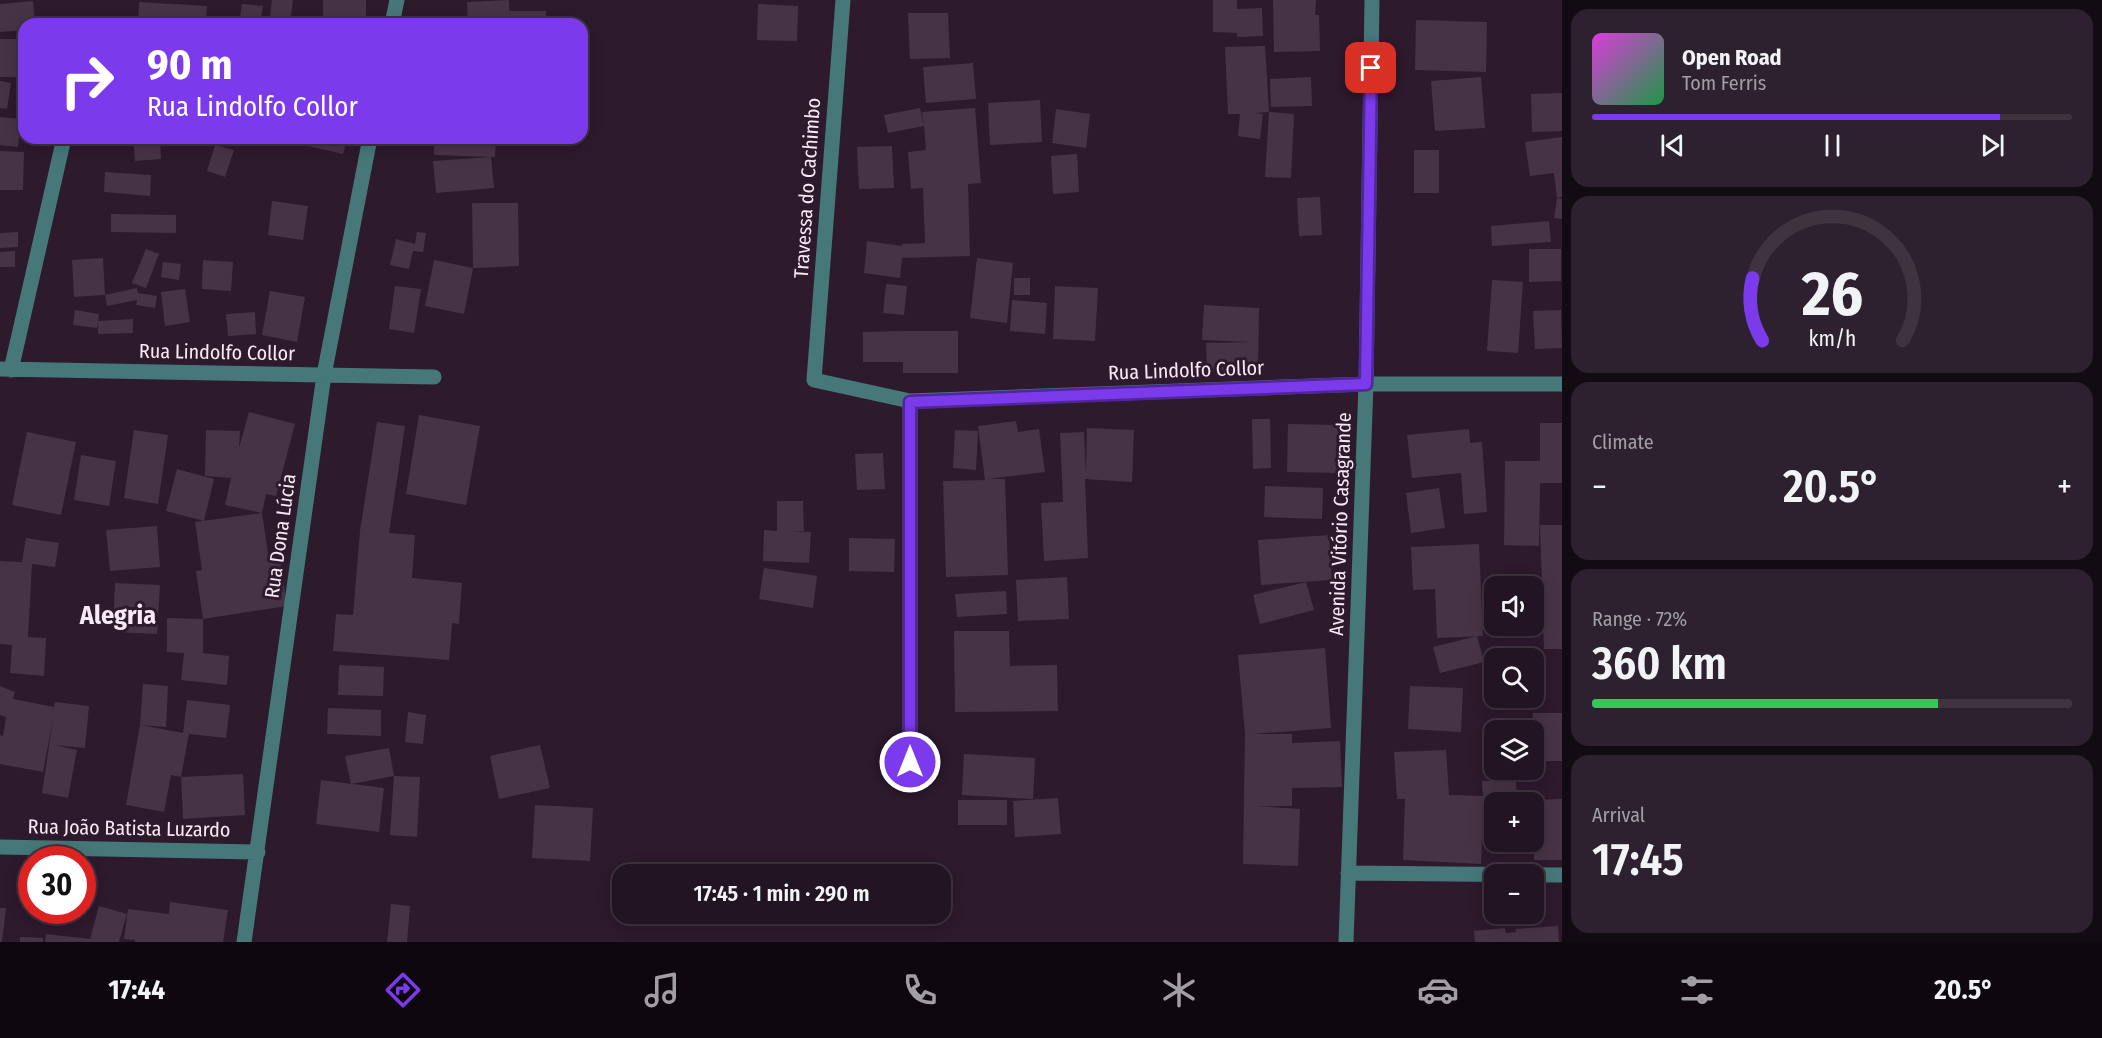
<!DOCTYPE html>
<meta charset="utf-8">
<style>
body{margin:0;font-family:"Fira Sans Condensed",sans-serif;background:#2e212f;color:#f1f3f6;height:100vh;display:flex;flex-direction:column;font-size:22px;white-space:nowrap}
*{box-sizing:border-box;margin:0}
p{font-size:20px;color:#a29ea5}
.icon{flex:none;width:33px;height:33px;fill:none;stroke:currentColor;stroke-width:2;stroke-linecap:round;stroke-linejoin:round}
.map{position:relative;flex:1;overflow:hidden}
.panel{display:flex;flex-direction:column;gap:9px;padding:9px;background:#130b13;width:540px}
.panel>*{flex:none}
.hud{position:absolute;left:18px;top:18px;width:570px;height:126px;border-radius:18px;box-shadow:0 3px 15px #0003,0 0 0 2px #3f3340;background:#7c3aed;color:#fff;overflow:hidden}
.tools{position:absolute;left:1484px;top:576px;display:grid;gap:12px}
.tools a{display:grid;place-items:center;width:60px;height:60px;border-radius:12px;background:#221422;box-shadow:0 3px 15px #0003,0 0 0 2px #3f3340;font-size:30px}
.speed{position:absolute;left:18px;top:846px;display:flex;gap:12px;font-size:30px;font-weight:700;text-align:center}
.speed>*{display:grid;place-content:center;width:78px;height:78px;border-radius:50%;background:#221422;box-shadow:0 3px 15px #0003,0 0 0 2px #3f3340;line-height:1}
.speed .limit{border:9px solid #d22;background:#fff;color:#111}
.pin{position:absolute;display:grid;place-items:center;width:51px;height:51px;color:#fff;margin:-26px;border-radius:12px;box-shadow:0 3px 9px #0006}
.me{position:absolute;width:66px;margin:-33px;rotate:0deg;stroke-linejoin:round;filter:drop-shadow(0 0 4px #0008)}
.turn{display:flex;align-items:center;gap:21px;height:126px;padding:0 30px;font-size:27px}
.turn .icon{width:78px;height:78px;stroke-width:2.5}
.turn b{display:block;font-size:42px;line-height:51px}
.big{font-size:45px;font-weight:600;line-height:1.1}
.panel .tile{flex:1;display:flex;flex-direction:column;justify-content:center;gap:9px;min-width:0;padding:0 21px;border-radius:18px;background:#2e212f}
.panel .dial{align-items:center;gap:0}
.dial svg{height:156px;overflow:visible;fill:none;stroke:#3f3340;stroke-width:7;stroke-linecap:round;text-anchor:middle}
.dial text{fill:#f1f3f6;stroke:none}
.song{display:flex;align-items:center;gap:18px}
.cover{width:72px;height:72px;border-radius:9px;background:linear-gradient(135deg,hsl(300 70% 55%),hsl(140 70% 35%))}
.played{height:6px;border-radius:3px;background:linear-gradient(90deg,#7c3aed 85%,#3f3340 85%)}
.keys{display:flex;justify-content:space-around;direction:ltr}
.heat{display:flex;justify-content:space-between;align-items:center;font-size:33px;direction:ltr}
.charge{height:9px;border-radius:4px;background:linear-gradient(90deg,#34c759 72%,#3f3340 0)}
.trip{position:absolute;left:612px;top:864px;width:339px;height:60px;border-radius:18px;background:#221422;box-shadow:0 3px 15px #0003,0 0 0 2px #3f3340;font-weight:600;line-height:60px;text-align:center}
.tab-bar{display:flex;height:96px;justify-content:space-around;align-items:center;background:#0e080e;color:#a29ea5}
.tab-bar .icon{width:42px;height:42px}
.tab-bar .active{color:#7c3aed}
.tab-bar b{font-size:27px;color:#f1f3f6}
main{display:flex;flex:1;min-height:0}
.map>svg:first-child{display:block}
</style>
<main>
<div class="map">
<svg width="1562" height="942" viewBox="0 0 1562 942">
<rect width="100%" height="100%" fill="#2d1a2d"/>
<path fill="#473346" d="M 272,0 L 293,0 L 290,24 L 269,24 Z
M 323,0 L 366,0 L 366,24 L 323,24 Z
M 509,0 L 510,18 L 510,11 L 546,11 L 546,24 L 468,24 L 467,2 Z
M 1213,0 L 1237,0 L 1237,9 L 1262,8 L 1263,36 L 1237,37 L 1237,33 L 1213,32 Z
M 1273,0 L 1316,0 L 1315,15 L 1319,15 L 1320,51 L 1274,52 Z
M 33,1 L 35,24 L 24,24 L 24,30 L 0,32 L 0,4 Z
M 139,2 L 207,6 L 206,24 L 138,24 Z
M 242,4 L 263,6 L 260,24 L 239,24 Z
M 758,4 L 798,6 L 797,41 L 757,40 Z
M 908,13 L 948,13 L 950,58 L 910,59 Z
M 1416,20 L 1487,22 L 1486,72 L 1415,70 Z
M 0,39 L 24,39 L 24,77 L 0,77 Z
M 1265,46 L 1269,112 L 1255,113 L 1263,114 L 1260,139 L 1238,136 L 1240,114 L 1228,114 L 1225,47 Z
M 973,63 L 976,99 L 926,103 L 923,67 Z
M 1311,77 L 1312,106 L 1271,107 L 1270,79 Z
M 1481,77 L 1485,128 L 1435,131 L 1431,81 Z
M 0,81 L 11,83 L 7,109 L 0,108 Z
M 1562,93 L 1562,131 L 1532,132 L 1531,94 Z
M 1040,100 L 1042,142 L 990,145 L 988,103 Z
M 920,108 L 924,126 L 922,112 L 975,108 L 981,183 L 968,184 L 970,256 L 902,258 L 900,278 L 864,273 L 867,241 L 902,246 L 902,244 L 925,243 L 923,188 L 911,189 L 908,152 L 926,150 L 924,126 L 888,133 L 884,115 Z
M 1056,109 L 1090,114 L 1086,148 L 1052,143 Z
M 1269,112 L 1294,114 L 1291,178 L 1265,177 Z
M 0,117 L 21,119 L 18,147 L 0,145 Z
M 1562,137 L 1562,197 L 1557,198 L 1554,173 L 1530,176 L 1525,142 Z
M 133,138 L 160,138 L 161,159 L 135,161 Z
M 288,138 L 347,138 L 343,154 L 287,141 Z
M 434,138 L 496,138 L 495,157 L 491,157 L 494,188 L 436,193 L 433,161 L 491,157 L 434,155 Z
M 215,145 L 234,150 L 225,177 L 207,171 Z
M 892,146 L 894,188 L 859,189 L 857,147 Z
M 1414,150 L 1439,150 L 1439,193 L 1414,193 Z
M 0,151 L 24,152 L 23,190 L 0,190 Z
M 1077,154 L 1079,192 L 1053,194 L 1051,156 Z
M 105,172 L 151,175 L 150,196 L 104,192 Z
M 1320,197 L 1322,235 L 1299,236 L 1297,198 Z
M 1557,198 L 1562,199 L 1562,219 L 1554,218 Z
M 272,201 L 308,206 L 303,240 L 268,235 Z
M 472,203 L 518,203 L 519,266 L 473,268 Z
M 111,214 L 176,215 L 176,233 L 111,232 Z
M 1549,221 L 1551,242 L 1492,246 L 1491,226 Z
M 18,232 L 18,247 L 0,248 L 0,233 Z
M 417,232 L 426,233 L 423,252 L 413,251 L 409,269 L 390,265 L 396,239 L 415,244 Z
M 146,249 L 159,254 L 146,288 L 132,283 Z
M 1529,249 L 1561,249 L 1561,281 L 1529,282 Z
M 15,251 L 15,267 L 0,267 L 0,252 Z
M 103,258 L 105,295 L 74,297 L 72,260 Z
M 977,258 L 1013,263 L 1007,323 L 970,318 Z
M 203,260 L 233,262 L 231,291 L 202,289 Z
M 434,260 L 473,268 L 464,314 L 425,306 Z
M 163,262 L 181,264 L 179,280 L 161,277 Z
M 1014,278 L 1030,278 L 1030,295 L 1014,295 Z
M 1492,280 L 1523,282 L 1518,353 L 1487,351 Z
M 886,284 L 907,286 L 904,315 L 883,313 Z
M 395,286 L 421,289 L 414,333 L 389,329 Z
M 1055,286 L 1098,288 L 1095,341 L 1053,339 Z
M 137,288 L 138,293 L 157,296 L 155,308 L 136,305 L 137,300 L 107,306 L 105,295 Z
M 185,289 L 190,322 L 165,326 L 161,292 Z
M 270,291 L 305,297 L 297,342 L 262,335 Z
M 1012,300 L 1047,303 L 1045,334 L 1010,331 Z
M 1204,305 L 1259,308 L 1258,369 L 1207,371 L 1206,343 L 1251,342 L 1202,340 Z
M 75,310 L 99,314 L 97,328 L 73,325 Z
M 1561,310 L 1562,348 L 1535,349 L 1533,311 Z
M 255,312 L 256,334 L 228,336 L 226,314 Z
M 133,319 L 133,333 L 98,334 L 98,321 Z
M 903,331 L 958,331 L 958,373 L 903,373 L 903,362 L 863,362 L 863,332 Z
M 249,412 L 295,424 L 276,496 L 266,494 L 262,513 L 225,505 L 231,478 L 205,476 L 206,430 L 240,431 L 239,448 Z
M 419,415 L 480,426 L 466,505 L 406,494 Z
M 1252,419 L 1270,419 L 1271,468 L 1253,469 Z
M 1016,421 L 1018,432 L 1039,429 L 1045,472 L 988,479 L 1005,479 L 1008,575 L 946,577 L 943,481 L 985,480 L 978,426 Z
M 377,422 L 405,426 L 389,533 L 415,535 L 412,578 L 462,583 L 459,624 L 452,623 L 449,660 L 333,651 L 336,614 L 353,615 L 360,531 Z
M 1540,423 L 1562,423 L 1562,483 L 1540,483 L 1539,546 L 1504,545 L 1505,461 L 1540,461 Z
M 1288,424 L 1340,425 L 1339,473 L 1287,472 Z
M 1087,428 L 1134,430 L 1132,482 L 1085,479 L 1088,558 L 1044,561 L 1041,503 L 1063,502 L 1060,433 L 1084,432 L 1086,475 Z
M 1469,429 L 1470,443 L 1482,442 L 1487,512 L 1464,514 L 1461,473 L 1412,478 L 1407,435 Z
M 134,430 L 168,435 L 158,504 L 124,498 Z
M 955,430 L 978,431 L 976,470 L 953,468 Z
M 27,432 L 76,442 L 61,515 L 12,505 Z
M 883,453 L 885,489 L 857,490 L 855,454 Z
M 81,455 L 116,461 L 109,506 L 74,500 Z
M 177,469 L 214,479 L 204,521 L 166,511 Z
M 1265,486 L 1323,488 L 1322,519 L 1264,517 Z
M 1439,488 L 1445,528 L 1411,533 L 1406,493 Z
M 777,501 L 803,501 L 804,531 L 789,531 L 811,532 L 809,563 L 763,561 L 764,530 L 777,531 Z
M 262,513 L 269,560 L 280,558 L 287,606 L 203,619 L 196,571 L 202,570 L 195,522 Z
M 1540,525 L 1562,525 L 1562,649 L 1544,649 Z
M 157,526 L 160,567 L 110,571 L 106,530 Z
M 1329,535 L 1332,580 L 1261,585 L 1258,540 Z
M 26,538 L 59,543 L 55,567 L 32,564 L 28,637 L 46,638 L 44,676 L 10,673 L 12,645 L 0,644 L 0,561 L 22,562 Z
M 849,538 L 895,539 L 894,572 L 849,571 Z
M 1479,544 L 1483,636 L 1437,638 L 1435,589 L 1413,590 L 1411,547 Z
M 764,568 L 817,576 L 813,608 L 759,599 Z
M 1067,577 L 1069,619 L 1018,621 L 1016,580 Z
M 1306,582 L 1314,610 L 1260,624 L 1253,595 Z
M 115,583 L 160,585 L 157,634 L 113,632 Z
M 1006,591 L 1007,614 L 957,617 L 955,594 Z
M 167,618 L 203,619 L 203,653 L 229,656 L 227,685 L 181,680 L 184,653 L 167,652 Z
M 954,631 L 1009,631 L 1010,666 L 1057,665 L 1058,711 L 955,712 Z
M 1477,636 L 1484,662 L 1440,673 L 1433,647 Z
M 1325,648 L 1331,728 L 1252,734 L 1292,734 L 1292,743 L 1340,741 L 1342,787 L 1292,788 L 1292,806 L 1257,806 L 1300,809 L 1298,866 L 1243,864 L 1245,734 L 1238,655 Z
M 339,665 L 384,667 L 383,696 L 338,695 Z
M 143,684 L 168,686 L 166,727 L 140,725 Z
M 0,686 L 15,692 L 13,699 L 54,707 L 55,702 L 89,706 L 85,748 L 54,745 L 77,750 L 68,798 L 42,793 L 53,719 L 43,772 L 0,764 L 0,735 L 3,736 L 6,717 L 0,715 Z
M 1410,686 L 1463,688 L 1461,732 L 1408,729 Z
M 187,700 L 230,705 L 226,738 L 189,734 L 181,777 L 171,775 L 164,812 L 126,805 L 140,725 L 183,733 Z
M 328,708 L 381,710 L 381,736 L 327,734 Z
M 408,712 L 426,715 L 423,744 L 405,742 Z
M 1533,713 L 1562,713 L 1562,761 L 1533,761 Z
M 540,745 L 550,788 L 499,799 L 490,756 Z
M 389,748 L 394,776 L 351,784 L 345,756 Z
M 1446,750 L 1449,795 L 1483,796 L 1482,781 L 1516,780 L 1517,802 L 1494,802 L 1494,843 L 1484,843 L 1483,812 L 1481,864 L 1403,860 L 1405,799 L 1397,799 L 1394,752 Z
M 964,754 L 1035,758 L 1033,799 L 962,795 Z
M 243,774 L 245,815 L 183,819 L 181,777 Z
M 394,776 L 420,777 L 417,837 L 390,835 Z
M 321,780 L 384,788 L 379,832 L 316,824 Z
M 1058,798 L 1061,834 L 1015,837 L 1013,801 Z
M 1562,799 L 1562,860 L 1534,860 L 1533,800 Z
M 958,800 L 1007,800 L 1007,825 L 958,825 Z
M 535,805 L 593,808 L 590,861 L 532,858 Z
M 170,902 L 228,910 L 223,942 L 135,942 L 135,940 L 124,939 L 128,909 L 169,914 Z
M 391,904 L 410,906 L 407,942 L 387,942 Z
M 99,906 L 127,914 L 119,942 L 45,942 L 46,934 L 90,939 Z
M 0,908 L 6,908 L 2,942 L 0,942 Z
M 1558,926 L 1559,942 L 1475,942 L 1474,931 L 1505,928 L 1506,933 L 1516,932 L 1515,929 Z
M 20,937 L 43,938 L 43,942 L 20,942 Z"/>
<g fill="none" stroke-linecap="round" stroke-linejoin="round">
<path stroke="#467879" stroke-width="15" d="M 843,0 L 814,380 L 910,401 L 1366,384 L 1562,384
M 392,24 L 397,0
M 0,369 L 434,377
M 11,370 L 64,138
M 910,762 L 910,401
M 0,847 L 258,852
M 1348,873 L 1562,875
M 244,942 L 324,375 L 370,138
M 1346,942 L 1366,384 L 1372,0"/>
</g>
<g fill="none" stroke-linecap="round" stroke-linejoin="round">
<g stroke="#51269a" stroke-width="15">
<path id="route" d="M 910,762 L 910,402 L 1366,384 L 1371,68"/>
</g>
<use href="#route" stroke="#7c3aed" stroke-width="10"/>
</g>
<g text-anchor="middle" stroke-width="6" stroke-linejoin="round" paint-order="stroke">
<g font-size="20" fill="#f7eaf6" stroke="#2d1a2d">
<text transform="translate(807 188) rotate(-86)" y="7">Travessa do Cachimbo</text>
<text transform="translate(217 352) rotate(1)" y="7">Rua Lindolfo Collor</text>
<text transform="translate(1186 370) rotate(-2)" y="7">Rua Lindolfo Collor</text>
<text transform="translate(1340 524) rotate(-88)" y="7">Avenida Vitório Casagrande</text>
<text transform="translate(280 536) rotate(-82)" y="7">Rua Dona Lúcia</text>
<text transform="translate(129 828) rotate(1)" y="7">Rua João Batista Luzardo</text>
</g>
<g font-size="26" font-weight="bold" fill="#f7eaf6" stroke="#2d1a2d">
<text x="118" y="624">Alegria</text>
</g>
</g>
</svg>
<div class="tools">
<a><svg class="icon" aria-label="sound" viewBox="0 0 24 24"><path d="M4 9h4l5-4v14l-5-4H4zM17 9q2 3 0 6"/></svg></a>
<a><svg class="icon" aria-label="search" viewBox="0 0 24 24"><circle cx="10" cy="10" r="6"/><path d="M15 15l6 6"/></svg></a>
<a><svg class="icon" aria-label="layers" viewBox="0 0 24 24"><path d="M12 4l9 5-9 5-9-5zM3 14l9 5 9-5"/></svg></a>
<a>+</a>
<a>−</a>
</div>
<div class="speed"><div class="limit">30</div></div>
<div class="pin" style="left:1371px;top:68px;background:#d93025"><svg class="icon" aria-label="arrive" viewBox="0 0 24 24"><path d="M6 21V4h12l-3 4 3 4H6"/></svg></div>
<svg class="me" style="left:910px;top:762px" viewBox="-20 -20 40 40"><circle r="17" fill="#7c3aed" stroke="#fff" stroke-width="3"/><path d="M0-11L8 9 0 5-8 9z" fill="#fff"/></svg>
<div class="trip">17:45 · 1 min · 290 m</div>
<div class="hud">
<div class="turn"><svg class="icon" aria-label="right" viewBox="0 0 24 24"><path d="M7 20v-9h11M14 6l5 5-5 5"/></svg><div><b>90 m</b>Rua Lindolfo Collor</div></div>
</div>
</div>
<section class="panel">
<div class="tile">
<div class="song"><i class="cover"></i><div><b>Open Road</b><p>Tom Ferris</p></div></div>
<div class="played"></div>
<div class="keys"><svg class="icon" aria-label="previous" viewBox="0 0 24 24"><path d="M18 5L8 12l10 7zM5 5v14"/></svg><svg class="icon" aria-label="pause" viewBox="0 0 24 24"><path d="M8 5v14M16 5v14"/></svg><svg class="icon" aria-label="next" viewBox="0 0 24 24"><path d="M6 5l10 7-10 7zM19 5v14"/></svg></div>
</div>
<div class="tile dial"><svg viewBox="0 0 100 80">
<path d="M14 69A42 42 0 1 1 86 69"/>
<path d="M14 69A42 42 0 0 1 9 37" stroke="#7c3aed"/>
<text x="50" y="56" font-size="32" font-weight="700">26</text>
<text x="50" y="72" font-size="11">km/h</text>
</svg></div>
<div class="tile"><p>Climate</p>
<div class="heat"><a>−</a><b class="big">20.5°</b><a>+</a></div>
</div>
<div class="tile"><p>Range · 72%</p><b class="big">360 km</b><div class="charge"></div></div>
<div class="tile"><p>Arrival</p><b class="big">17:45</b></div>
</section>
</main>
<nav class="tab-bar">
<b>17:44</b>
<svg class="icon active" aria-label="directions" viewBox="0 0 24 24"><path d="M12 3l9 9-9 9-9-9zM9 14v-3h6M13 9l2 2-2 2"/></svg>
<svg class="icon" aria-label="music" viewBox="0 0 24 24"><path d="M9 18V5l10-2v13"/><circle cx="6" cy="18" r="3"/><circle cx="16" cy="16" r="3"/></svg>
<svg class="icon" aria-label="phone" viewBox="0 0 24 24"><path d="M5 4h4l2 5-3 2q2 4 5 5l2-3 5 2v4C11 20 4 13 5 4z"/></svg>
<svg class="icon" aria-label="climate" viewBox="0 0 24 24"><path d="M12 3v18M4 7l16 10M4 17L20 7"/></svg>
<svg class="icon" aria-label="car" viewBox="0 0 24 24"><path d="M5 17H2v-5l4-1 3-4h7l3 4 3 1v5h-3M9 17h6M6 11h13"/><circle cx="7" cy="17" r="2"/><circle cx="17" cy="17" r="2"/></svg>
<svg class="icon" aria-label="filters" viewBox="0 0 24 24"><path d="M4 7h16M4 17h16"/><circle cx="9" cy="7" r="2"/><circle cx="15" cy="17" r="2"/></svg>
<b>20.5°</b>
</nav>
